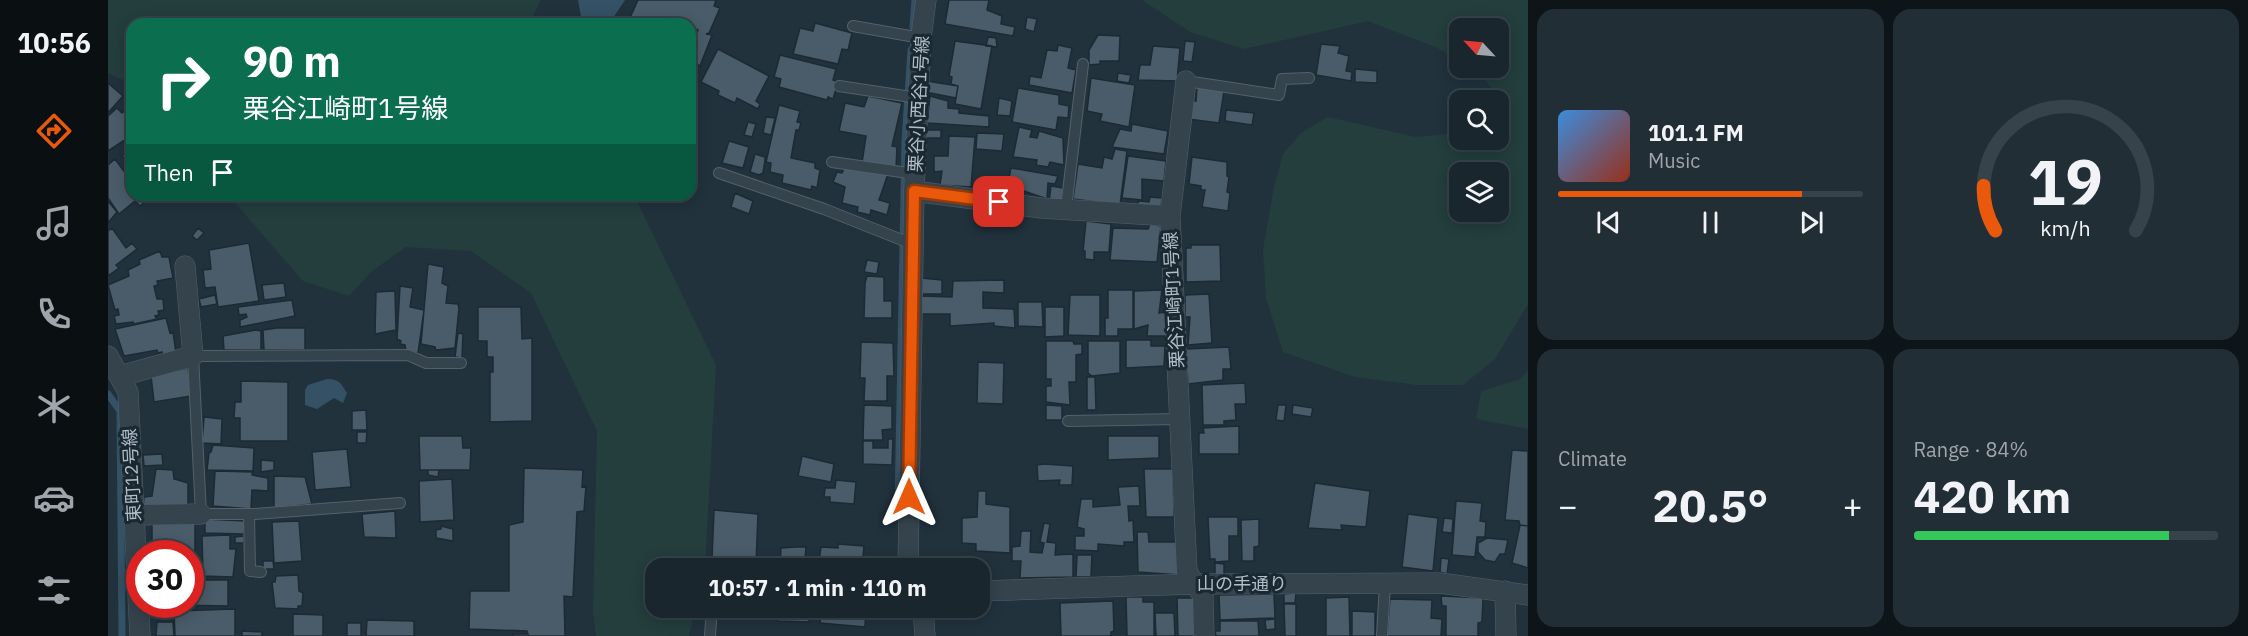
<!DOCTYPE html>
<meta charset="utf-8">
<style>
body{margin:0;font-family:"IBM Plex Sans","Noto Sans JP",sans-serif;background:#222e36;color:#f1f3f6;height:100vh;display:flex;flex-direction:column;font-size:22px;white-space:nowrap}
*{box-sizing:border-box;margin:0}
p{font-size:20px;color:#9fa5aa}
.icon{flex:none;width:33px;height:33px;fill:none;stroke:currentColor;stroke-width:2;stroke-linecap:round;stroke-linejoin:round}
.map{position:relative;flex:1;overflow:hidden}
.panel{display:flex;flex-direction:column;gap:9px;padding:9px;background:#0e1519;width:720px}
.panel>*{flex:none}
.banner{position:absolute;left:18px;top:18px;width:570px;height:183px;border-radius:18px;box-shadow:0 3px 15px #0003,0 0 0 2px #37434a;background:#0b6e4f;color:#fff;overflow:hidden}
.needle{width:39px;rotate:296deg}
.tools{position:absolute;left:1341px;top:18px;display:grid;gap:12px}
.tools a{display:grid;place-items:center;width:60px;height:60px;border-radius:12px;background:#19262e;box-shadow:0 3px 15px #0003,0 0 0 2px #37434a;font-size:30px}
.speed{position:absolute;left:18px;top:540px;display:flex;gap:12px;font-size:30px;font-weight:700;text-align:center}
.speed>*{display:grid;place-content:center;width:78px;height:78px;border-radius:50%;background:#19262e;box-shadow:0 3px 15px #0003,0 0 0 2px #37434a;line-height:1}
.speed .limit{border:9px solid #d22;background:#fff;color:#111}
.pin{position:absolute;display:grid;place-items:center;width:51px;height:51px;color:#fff;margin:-26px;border-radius:12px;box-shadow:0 3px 9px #0006}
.me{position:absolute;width:66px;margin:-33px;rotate:0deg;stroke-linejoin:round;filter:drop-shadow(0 0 4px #0008)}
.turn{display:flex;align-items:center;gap:21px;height:126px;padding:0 18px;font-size:27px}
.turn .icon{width:78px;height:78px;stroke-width:2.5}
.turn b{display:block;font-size:42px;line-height:51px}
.then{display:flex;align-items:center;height:57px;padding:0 18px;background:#0003;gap:12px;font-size:22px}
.big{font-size:45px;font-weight:800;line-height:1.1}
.panel .widget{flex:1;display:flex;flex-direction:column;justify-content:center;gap:9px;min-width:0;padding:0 21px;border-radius:18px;background:#222e36}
.panel .dial{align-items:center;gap:0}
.dial svg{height:156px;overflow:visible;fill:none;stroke:#37434a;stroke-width:7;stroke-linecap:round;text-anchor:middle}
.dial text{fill:#f1f3f6;stroke:none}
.song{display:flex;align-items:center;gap:18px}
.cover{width:72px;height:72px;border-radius:9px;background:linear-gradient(135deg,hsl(210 70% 55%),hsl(10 70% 35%))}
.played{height:6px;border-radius:3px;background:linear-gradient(90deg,#ea580c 80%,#37434a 80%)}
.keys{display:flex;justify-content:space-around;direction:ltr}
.heat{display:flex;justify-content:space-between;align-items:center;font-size:33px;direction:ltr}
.charge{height:9px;border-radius:4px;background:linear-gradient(90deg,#34c759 84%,#37434a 0)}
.panel .tiles{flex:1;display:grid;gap:9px;grid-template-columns:repeat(2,1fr)}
.trip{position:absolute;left:537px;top:558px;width:345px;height:60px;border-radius:18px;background:#19262e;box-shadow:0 3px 15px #0003,0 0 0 2px #37434a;font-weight:800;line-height:60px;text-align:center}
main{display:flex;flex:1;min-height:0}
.tab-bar{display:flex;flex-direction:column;width:108px;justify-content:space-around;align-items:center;background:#0a0f12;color:#9fa5aa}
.tab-bar .icon{width:42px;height:42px}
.tab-bar .active{color:#ea580c}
.tab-bar b{font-size:27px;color:#f1f3f6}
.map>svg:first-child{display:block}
</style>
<main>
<nav class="tab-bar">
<b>10:56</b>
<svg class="icon active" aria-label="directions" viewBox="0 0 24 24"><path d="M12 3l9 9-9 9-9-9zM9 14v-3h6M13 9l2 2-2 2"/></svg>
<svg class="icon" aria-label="music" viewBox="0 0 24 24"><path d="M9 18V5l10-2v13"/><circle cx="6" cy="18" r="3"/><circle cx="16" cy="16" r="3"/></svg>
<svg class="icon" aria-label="phone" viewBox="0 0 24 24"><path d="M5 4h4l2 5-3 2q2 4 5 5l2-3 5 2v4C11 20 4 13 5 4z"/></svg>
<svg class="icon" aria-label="climate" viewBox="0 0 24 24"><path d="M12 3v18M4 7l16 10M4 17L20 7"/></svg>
<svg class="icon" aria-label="car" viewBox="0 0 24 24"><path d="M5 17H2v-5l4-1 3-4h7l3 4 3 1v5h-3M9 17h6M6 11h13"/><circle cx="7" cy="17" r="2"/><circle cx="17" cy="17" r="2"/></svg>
<svg class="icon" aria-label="filters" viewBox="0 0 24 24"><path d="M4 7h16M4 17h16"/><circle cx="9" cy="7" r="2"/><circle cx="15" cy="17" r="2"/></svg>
</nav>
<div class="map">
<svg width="1420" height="636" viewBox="0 0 1420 636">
<rect width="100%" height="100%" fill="#21323d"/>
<path fill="#233e3d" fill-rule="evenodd" d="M 0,0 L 433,0 L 421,24 L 24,24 L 24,84 L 0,73 Z
M 1034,0 L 1420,0 L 1420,304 L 1387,359 L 1355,385 L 1308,385 L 1247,377 L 1175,352 L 1158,298 L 1155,249 L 1166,187 L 1175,154 L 1193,133 L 1220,117 L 1308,137 L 1351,133 L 1352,140 L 1390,140 L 1390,100 L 1384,100 L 1387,94 L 1373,74 L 1363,68 L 1390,68 L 1390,28 L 1352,28 L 1351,60 L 1327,47 L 1260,21 L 1136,49 L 1082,32 ZM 1352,172 L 1390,172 L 1390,212 L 1352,212 Z
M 120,195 L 526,195 L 608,365 L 597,568 L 548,568 L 548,608 L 588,608 L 581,636 L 488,636 L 485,611 L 489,431 L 423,293 L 363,251 L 298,247 L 264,271 L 241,296 L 195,281 Z
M 1420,371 L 1420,429 L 1368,419 L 1373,391 L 1412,379 Z"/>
<path fill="#345165" d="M 470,0 L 517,0 L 505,18 L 485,24 L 474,22 Z
M 219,379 C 232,379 233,384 239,393 L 235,403 L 226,398 L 209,409 L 197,405 L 197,390 L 200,385 Z"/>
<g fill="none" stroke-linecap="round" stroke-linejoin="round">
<path stroke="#345165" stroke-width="7" d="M 805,27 L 807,0
M 0,394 L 12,411 L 14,636
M 790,506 L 797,141 L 803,50"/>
</g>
<path fill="#4a5c69" stroke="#1c2a34" stroke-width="1.5" d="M 530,0 L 608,0 L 606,6 L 612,8 L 601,33 L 598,34 L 604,35 L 592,66 L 589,64 L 585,72 L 589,74 L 588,79 L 582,76 L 582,50 L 590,30 L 582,27 L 582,24 L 519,24 Z
M 841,0 L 881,0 L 879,10 L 894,16 L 893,24 L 907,27 L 905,36 L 837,24 Z
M 919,17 L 929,19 L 926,32 L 917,29 Z
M 707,23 L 744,33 L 740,50 L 734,49 L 730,64 L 685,54 L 692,28 L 705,31 Z
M 990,35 L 1012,36 L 1011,61 L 992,61 L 992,64 L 981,65 L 981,50 Z
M 880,37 L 888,38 L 889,47 L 878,46 Z
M 847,41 L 884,46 L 873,109 L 847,104 L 850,86 L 843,84 L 844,77 L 841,76 Z
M 1077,41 L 1087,42 L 1084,62 L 1075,61 Z
M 1213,44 L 1232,46 L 1230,53 L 1241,56 L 1238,71 L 1244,72 L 1243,81 L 1208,75 Z
M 950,45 L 964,48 L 960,68 L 968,70 L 964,93 L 921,85 L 922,76 L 933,78 L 939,50 L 949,51 Z
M 1045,46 L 1072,48 L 1069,81 L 1030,80 L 1032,65 L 1042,65 Z
M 610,49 L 661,76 L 648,101 L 652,104 L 650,109 L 629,98 L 627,103 L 610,95 L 611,91 L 593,82 Z
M 672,55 L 728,69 L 725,80 L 730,82 L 725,99 L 720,97 L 719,100 L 671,87 L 673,79 L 666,77 Z
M 1247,69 L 1269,71 L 1269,83 L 1247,82 Z
M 1010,73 L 1023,75 L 1021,83 L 1009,81 Z
M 983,78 L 1027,85 L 1021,127 L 992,121 L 994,114 L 979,111 Z
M 819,81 L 850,86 L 848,98 L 817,92 Z
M 0,83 L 15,96 L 0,113 Z
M 1089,87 L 1116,91 L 1111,123 L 1080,119 L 1082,100 L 1088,101 Z
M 910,88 L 951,95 L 951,104 L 961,106 L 960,118 L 950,117 L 948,130 L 904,122 Z
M 24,96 L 24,135 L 0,151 L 0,116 L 9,108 L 14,113 L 23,106 L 18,101 Z
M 760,96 L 794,103 L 784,146 L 789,147 L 788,168 L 754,163 L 758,136 L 731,131 L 737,103 L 756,107 Z
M 822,96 L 840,101 L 840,108 L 851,109 L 851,113 L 881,116 L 881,127 L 819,123 Z
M 891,98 L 904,101 L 902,116 L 889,115 Z
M 671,105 L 692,111 L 689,122 L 693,123 L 691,130 L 688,130 L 683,158 L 707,163 L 707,168 L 712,170 L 709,188 L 704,186 L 703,190 L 674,183 L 675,175 L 662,172 L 663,163 L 658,162 Z
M 1118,110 L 1146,113 L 1144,125 L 1117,121 Z
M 658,117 L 667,118 L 663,135 L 655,133 Z
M 640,122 L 648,124 L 644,137 L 636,135 Z
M 1024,124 L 1060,131 L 1056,154 L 1004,147 L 1012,129 L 1023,131 Z
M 911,127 L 924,130 L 922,137 L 929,138 L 931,131 L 955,138 L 956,165 L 942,162 L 940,167 L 928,165 L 929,160 L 905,157 Z
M 816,130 L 833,130 L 833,138 L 816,138 Z
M 869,133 L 896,134 L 894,151 L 868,149 Z
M 841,136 L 867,137 L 863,187 L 832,185 L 834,171 L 826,172 L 826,156 L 840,156 Z
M 621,141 L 641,147 L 635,168 L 614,163 Z
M 24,148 L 24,171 L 14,156 Z
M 1007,149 L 1019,151 L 1012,205 L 965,199 L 970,164 L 994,168 L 996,157 L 1004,159 Z
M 647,154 L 657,157 L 657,160 L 655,173 L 651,175 L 642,172 Z
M 1020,156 L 1058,161 L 1056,181 L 1034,179 L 1034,200 L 1014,198 Z
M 1084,157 L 1119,162 L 1119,176 L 1121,177 L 1119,192 L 1122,193 L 1120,211 L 1094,207 L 1097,190 L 1093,190 L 1093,186 L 1081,184 Z
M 7,159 L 24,182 L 24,195 L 33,195 L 38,201 L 32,206 L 27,201 L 11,214 L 0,198 L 0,165 Z
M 737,167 L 780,174 L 771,200 L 782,203 L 779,215 L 763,210 L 762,215 L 749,212 L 750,207 L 734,203 L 737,187 L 725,182 L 729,172 L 734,173 Z
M 903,168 L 950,176 L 947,184 L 940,183 L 939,199 L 916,191 L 912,191 L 912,195 L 898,193 Z
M 943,186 L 955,188 L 954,204 L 941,202 Z
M 627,193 L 645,201 L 641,214 L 623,207 Z
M 1042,197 L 1054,198 L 1053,207 L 1029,205 L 1031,201 L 1041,202 Z
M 0,201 L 9,212 L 0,223 Z
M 978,221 L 1003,224 L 1001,252 L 986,252 L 986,260 L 977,259 L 977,251 L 975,251 Z
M 1042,224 L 1053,226 L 1049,262 L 1002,260 L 1005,228 L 1040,229 Z
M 4,228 L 18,248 L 24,243 L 29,249 L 8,265 L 11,268 L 0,276 L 0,231 Z
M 90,228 L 96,233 L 89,240 L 84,236 Z
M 141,243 L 151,301 L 110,307 L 107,287 L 97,288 L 95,270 L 103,269 L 101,250 Z
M 1083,245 L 1112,245 L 1113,281 L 1078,282 L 1078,248 L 1083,248 Z
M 52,251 L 54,257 L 61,257 L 65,278 L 49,281 L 50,285 L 46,286 L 49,299 L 55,299 L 56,310 L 50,311 L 51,315 L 47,316 L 49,319 L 26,324 L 25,322 L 8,324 L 6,316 L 11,315 L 10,309 L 7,310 L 0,285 L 21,276 L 20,270 L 32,264 L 31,260 Z
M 759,260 L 771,262 L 769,274 L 756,272 Z
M 320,264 L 336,267 L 334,283 L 340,286 L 338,303 L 350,304 L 351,308 L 347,348 L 328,350 L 327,347 L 313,344 Z
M 759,276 L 776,277 L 776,301 L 784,301 L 784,318 L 756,318 L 757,283 Z
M 813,278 L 834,280 L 834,294 L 813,294 Z
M 896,280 L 896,293 L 875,292 L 875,308 L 906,309 L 907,328 L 886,326 L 886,323 L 842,326 L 842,314 L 812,314 L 812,296 L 844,297 L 845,281 Z
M 176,283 L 178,297 L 156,300 L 154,285 Z
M 292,286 L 305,288 L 302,307 L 316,310 L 310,353 L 298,351 L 297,345 L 292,344 L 293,341 L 289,339 Z
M 1000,290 L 1025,290 L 1025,329 L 1010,329 L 1010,336 L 997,336 L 997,318 L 1000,318 Z
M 1054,290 L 1051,313 L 1057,312 L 1059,336 L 1039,336 L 1040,325 L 1026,329 L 1026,291 Z
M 287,291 L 288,330 L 267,334 L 268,292 Z
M 1101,294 L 1104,343 L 1080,345 L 1082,317 L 1077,317 L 1077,295 Z
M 107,295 L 109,304 L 93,307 L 91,299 Z
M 962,295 L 992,295 L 992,336 L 960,335 Z
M 184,300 L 187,316 L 132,327 L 132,320 L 139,317 L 138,314 L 131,315 L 130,307 Z
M 910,302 L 934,302 L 935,327 L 910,326 Z
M 370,307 L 413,307 L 414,339 L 424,338 L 424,421 L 382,422 L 382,372 L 385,372 L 385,357 L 379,357 L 379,341 L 370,341 Z
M 937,307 L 956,307 L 956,336 L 937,337 Z
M 58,318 L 62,333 L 65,332 L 68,353 L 55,356 L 54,352 L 50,353 L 49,350 L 16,356 L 7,329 Z
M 169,328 L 197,328 L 197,350 L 156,350 L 155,330 Z
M 148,330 L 153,331 L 153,350 L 116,350 L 115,336 Z
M 350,333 L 355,334 L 354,358 L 347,357 Z
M 1018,340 L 1043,340 L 1043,346 L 1057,346 L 1056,366 L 1018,368 Z
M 938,341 L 965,341 L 966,344 L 974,344 L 974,354 L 968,355 L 968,382 L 961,382 L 962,405 L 938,402 L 938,386 L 943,386 L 943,379 L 938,379 Z
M 980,341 L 1012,341 L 1012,373 L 984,376 L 980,373 Z
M 753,342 L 785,343 L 786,376 L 779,376 L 779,401 L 756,401 L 757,378 L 752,378 Z
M 1121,347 L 1123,369 L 1115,369 L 1115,380 L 1080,384 L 1078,349 Z
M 870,362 L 896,363 L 895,404 L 869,403 Z
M 80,368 L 83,396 L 46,402 L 43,376 Z
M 979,377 L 987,377 L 988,410 L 979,410 Z
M 133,381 L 180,382 L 180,441 L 132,441 L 132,418 L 126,418 L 127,402 L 133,402 Z
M 1137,383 L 1138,404 L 1127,404 L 1128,420 L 1116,421 L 1116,425 L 1095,425 L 1094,385 Z
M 756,405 L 784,406 L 784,429 L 774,430 L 775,440 L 755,440 Z
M 938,405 L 954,406 L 954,420 L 938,420 Z
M 1170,405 L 1178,405 L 1176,421 L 1168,420 Z
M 1185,405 L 1205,408 L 1203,417 L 1184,414 Z
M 258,410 L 259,430 L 244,430 L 244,411 Z
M 96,417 L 114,419 L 113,444 L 94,443 Z
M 1131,426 L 1131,454 L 1091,454 L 1091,433 L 1096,433 L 1095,428 Z
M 249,432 L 259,432 L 258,443 L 249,443 Z
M 311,436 L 354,436 L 355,448 L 363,448 L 362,470 L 312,470 Z
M 1000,436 L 1051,436 L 1051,458 L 1000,460 Z
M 780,439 L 785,439 L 784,465 L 755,464 L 755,441 L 765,441 L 765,448 L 780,448 Z
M 105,445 L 146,448 L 145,471 L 99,470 L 101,453 L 103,452 Z
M 239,449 L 243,487 L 207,490 L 204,452 Z
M 1404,450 L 1420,451 L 1420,526 L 1412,525 L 1411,521 L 1397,520 Z
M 54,454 L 55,465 L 36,466 L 35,455 Z
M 694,456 L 726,464 L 723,482 L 690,476 Z
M 153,460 L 166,461 L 166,470 L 153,472 Z
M 936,464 L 965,466 L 964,485 L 951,485 L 952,480 L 930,481 L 929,465 Z
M 416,468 L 475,470 L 474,487 L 478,486 L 476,511 L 469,512 L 465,597 L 456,596 L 457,636 L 405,636 L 405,634 L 420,634 L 419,631 L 361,629 L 362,591 L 401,591 L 401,525 L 415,522 Z
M 48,469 L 65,470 L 66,479 L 80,483 L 80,505 L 35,507 L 36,497 L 44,496 Z
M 1036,469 L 1065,469 L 1066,517 L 1038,517 Z
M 320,470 L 331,470 L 330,477 L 320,475 Z
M 107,471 L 145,472 L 144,475 L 160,478 L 160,491 L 144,490 L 143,509 L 105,506 Z
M 166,476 L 197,477 L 204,504 L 166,508 Z
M 344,479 L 346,520 L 312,522 L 311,481 Z
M 728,480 L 748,482 L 746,504 L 722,502 L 722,497 L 716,497 L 717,488 L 727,488 Z
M 1207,483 L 1262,491 L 1258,527 L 1233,525 L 1234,530 L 1200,528 Z
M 1031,486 L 1032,506 L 1020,506 L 1021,521 L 1025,520 L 1026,542 L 1016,542 L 1016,546 L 990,544 L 990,551 L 967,550 L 967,536 L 976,536 L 976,529 L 969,527 L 973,499 L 985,499 L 985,507 L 1012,505 L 1010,487 Z
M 870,491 L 878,491 L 878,504 L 902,507 L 902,553 L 868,551 L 868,544 L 854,543 L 854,518 L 869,517 Z
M 1348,501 L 1374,503 L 1372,521 L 1378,522 L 1377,537 L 1369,537 L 1367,557 L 1344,555 Z
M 606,510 L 650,514 L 648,564 L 604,559 Z
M 287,511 L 288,538 L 256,537 L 254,514 Z
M 1300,514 L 1330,518 L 1325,571 L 1294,567 Z
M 1100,517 L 1130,517 L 1130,536 L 1121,536 L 1121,561 L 1107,562 L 1107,559 L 1102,559 Z
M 1336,518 L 1345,519 L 1344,533 L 1334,532 Z
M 97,519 L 137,521 L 136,534 L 97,533 Z
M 1151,519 L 1151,546 L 1146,547 L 1146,561 L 1134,561 L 1133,520 Z
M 44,520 L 87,521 L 87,554 L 44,554 Z
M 191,521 L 194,561 L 166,563 L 164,522 Z
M 936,523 L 942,524 L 939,542 L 948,543 L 947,555 L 965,554 L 965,577 L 912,578 L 913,561 L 904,561 L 904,547 L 912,546 L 913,531 L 923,531 L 922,552 L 934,553 L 936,543 L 932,542 Z
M 1412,525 L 1420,526 L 1420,568 L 1404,563 Z
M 333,526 L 345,529 L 345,541 L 328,538 L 328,530 L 333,529 Z
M 1029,532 L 1040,532 L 1041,542 L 1072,542 L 1073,575 L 1030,572 Z
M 122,535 L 122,549 L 128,549 L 125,577 L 95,576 L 94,536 Z
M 136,536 L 136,543 L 127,543 L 127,537 Z
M 1379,538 L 1400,540 L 1397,554 L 1392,554 L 1387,562 L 1377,560 L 1370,552 L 1370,543 Z
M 730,544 L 756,546 L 754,568 L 710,568 L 713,547 L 730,548 Z
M 688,547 L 698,547 L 697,559 L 694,559 L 693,568 L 672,568 L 673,548 Z
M 969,555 L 984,555 L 983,577 L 968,577 Z
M 1333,558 L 1341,559 L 1339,574 L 1332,572 Z
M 155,561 L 165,561 L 166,569 L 155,569 Z
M 1107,563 L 1116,564 L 1116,575 L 1107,575 Z
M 190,575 L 191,591 L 195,593 L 194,606 L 190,606 L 190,609 L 167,608 L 164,582 L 167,582 L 168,576 Z
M 82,580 L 120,580 L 120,606 L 70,605 L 82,604 Z
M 1188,593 L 1187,603 L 1176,603 L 1176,594 Z
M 1166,594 L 1167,618 L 1112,620 L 1111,595 Z
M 1333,596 L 1375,598 L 1374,622 L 1370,623 L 1370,636 L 1338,636 L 1338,606 L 1334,606 Z
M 1018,597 L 1035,597 L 1035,602 L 1046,602 L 1046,636 L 1019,636 Z
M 1241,597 L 1242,636 L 1218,636 L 1218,598 Z
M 1069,598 L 1089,598 L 1087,636 L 1070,636 Z
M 1282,599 L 1324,600 L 1323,618 L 1334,619 L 1333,636 L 1279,636 Z
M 1005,601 L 1006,631 L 1003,632 L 1003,636 L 953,636 L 952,603 Z
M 1176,604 L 1188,604 L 1188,636 L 1177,636 Z
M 670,608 L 701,608 L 701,622 L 670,621 Z
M 714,608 L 758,608 L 757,627 L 712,623 Z
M 127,609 L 127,636 L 67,636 L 66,611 Z
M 1244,611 L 1267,612 L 1267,636 L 1244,636 Z
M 1047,613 L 1066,613 L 1067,636 L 1048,636 Z
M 185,614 L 215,615 L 215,636 L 185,636 Z
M 1167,619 L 1167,629 L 1158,630 L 1157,620 Z
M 259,620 L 306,621 L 306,636 L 258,636 Z
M 1112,621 L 1150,621 L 1151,636 L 1108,636 L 1107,631 L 1112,631 Z
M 49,622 L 65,622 L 66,636 L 48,636 Z
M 239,623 L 253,623 L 253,636 L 239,636 Z
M 134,631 L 154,632 L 154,636 L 134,636 Z"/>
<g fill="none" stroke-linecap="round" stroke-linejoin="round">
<g stroke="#53616b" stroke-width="12">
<path id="lane" d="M 745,26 L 813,38
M 1078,81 L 1171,95 L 1174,79 L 1201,78
M 731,86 L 810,98
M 724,162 L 807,174
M 611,173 L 716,209 L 804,244
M 958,209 L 975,64
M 960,421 L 1072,419
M 292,503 L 147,514 L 93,514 L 85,356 L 300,355 L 318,363 L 353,363
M 141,514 L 142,571 L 153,572
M 602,636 L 604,608
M 1274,636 L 1277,584"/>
</g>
<g stroke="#53616b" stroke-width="21">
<path id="street" d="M 806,191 L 933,208 L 1062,216 L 1079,572 L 1095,596 L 1096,636
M 1062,216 L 1078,81
M 0,356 L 20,392 L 32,636
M 12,376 L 85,356 L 77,266
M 26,515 L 93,514
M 800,568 L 806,191 L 813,38 L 818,0
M 872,591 L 1088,584 L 1332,583 L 1420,595
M 1397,591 L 1398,636
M 815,608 L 817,636"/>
</g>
<use href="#lane" stroke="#35434d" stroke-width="10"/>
<use href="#street" stroke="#35434d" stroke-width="20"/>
</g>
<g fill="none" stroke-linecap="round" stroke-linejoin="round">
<g stroke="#983908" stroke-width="15">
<path id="route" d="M 801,497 L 806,191 L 891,202"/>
</g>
<use href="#route" stroke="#ea580c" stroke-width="10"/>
</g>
<g text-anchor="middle" stroke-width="6" stroke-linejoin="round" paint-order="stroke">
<g font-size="18" fill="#b1bec9" stroke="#1a2832">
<text transform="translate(811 104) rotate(-87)" y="6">栗谷小西谷1号線</text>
<text transform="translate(1066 300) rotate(-93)" y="6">栗谷江崎町1号線</text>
<text transform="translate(24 475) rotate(-93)" y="6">東町12号線</text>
<text x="1134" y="590">山の手通り</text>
</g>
</g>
</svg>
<div class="tools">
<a><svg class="needle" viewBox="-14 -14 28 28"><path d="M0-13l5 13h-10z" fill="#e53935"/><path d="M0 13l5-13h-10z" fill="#9fa5aa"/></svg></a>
<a><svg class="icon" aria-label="search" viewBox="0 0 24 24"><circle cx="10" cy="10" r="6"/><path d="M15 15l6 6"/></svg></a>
<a><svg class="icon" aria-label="layers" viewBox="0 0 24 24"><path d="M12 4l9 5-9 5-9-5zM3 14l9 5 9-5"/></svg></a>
</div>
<div class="speed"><div class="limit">30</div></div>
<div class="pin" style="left:891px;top:202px;background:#d93025"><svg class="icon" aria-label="arrive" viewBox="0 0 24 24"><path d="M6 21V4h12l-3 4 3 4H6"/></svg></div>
<svg class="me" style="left:801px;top:497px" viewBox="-20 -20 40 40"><path d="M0-17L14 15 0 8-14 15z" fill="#ea580c" stroke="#fff" stroke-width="4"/></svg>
<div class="trip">10:57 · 1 min · 110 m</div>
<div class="banner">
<div class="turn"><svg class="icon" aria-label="right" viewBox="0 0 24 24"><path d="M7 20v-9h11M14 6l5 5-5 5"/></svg><div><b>90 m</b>栗谷江崎町1号線</div></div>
<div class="then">Then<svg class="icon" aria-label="arrive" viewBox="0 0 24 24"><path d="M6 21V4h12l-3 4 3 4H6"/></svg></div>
</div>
</div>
<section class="panel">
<div class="tiles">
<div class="widget">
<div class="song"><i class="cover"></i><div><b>101.1 FM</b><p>Music</p></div></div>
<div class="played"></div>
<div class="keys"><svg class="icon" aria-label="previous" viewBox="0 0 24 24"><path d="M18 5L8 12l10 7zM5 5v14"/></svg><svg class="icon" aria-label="pause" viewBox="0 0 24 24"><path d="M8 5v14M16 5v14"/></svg><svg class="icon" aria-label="next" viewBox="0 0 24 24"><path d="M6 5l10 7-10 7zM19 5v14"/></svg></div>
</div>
<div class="widget dial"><svg viewBox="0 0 100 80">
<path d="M14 69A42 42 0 1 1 86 69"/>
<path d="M14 69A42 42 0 0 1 8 46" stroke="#ea580c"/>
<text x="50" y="56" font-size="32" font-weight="700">19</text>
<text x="50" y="72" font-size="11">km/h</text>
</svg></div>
<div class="widget"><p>Climate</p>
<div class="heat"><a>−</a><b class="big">20.5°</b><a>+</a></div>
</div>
<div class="widget"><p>Range · 84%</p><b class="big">420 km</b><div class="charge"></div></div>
</div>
</section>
</main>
